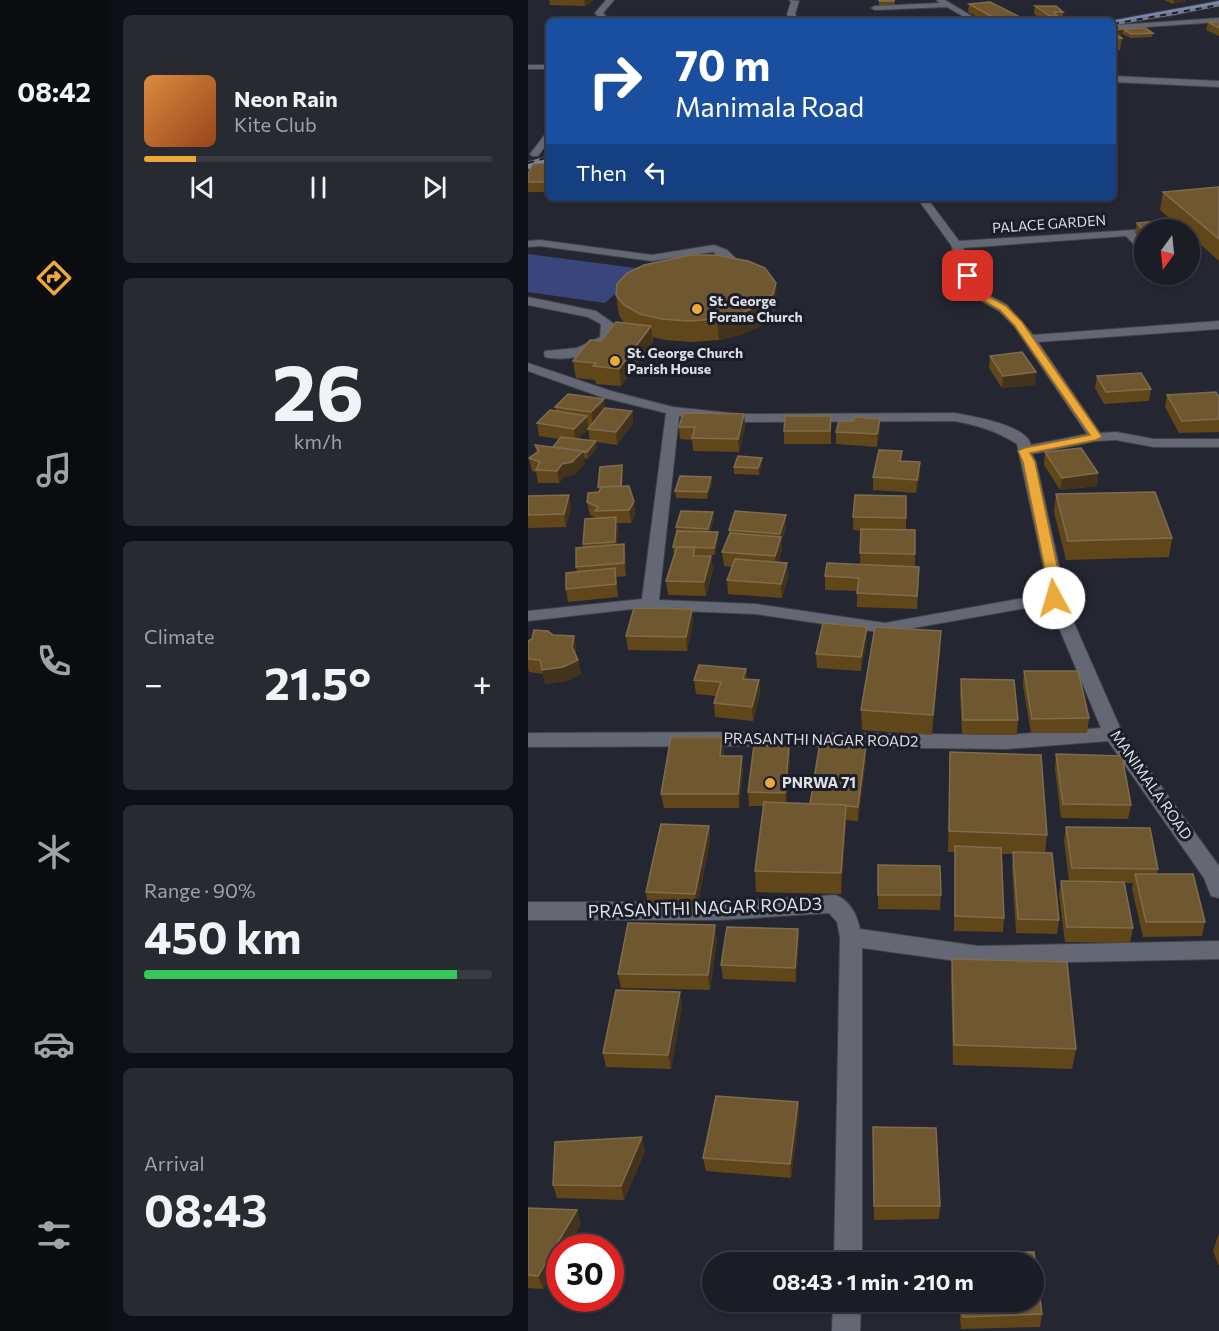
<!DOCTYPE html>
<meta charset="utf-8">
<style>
body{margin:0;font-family:Commissioner,sans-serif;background:#282a32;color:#f1f3f6;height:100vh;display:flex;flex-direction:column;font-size:22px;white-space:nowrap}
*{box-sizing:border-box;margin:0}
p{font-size:20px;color:#a0a2a7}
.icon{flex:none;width:33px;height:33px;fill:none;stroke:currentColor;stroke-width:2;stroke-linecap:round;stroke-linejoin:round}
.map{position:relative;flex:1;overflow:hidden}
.side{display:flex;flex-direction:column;gap:15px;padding:15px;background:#0f1015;width:420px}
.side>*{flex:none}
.banner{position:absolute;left:18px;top:18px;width:570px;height:183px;border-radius:9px;box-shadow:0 2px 4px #0004,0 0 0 2px #393b43;background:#1a4fa0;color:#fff;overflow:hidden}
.needle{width:39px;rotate:195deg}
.fabs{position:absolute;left:606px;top:219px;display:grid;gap:12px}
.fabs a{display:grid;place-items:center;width:66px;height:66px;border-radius:50%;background:#1b1d26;box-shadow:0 2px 4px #0004,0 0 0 2px #393b43;font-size:30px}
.speed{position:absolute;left:18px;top:1234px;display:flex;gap:12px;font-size:30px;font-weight:700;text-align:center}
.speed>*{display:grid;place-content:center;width:78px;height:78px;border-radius:50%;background:#1b1d26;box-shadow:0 2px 4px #0004,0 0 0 2px #393b43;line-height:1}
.speed .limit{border:9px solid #d22;background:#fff;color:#111}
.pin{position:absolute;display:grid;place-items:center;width:51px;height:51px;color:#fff;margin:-26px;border-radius:12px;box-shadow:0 3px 9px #0006}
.me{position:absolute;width:66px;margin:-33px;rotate:354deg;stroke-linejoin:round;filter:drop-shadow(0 0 4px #0008)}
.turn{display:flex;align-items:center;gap:21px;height:126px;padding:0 30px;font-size:27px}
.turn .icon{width:78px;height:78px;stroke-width:2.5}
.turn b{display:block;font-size:42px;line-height:51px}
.then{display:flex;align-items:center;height:57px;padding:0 30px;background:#0003;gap:12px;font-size:22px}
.big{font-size:45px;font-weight:700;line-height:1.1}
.side .widget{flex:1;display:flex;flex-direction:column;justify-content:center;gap:9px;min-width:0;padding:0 21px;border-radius:9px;background:#282a32}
.side .dial{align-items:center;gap:0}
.dial b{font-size:78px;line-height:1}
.song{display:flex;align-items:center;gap:18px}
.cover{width:72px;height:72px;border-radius:9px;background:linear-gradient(135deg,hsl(30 70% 55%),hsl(20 70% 35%))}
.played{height:6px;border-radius:3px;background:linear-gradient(90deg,#eca93a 15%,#393b43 15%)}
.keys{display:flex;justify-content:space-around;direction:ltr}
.heat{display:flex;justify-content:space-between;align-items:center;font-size:33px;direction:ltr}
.charge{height:9px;border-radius:4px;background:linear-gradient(90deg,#34c759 90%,#393b43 0)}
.trip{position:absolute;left:174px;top:1252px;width:342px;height:60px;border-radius:30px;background:#1b1d26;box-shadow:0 2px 4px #0004,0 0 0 2px #393b43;font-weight:700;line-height:60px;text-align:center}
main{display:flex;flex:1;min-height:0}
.tabs{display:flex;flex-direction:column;width:108px;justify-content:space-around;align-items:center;background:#0b0c0f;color:#a0a2a7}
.tabs .icon{width:42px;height:42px}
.tabs .on{color:#eca93a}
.tabs b{font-size:27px;color:#f1f3f6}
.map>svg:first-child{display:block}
</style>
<main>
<nav class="tabs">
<b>08:42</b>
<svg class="icon on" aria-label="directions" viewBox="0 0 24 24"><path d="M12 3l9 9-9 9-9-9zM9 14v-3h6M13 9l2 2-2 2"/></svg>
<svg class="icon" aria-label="music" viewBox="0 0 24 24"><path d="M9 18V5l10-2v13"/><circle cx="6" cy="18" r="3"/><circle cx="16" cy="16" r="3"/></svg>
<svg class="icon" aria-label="phone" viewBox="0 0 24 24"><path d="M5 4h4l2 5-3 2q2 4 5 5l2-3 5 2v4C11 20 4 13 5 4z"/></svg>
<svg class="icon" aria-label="climate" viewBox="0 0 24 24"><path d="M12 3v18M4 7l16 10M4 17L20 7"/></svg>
<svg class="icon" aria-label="car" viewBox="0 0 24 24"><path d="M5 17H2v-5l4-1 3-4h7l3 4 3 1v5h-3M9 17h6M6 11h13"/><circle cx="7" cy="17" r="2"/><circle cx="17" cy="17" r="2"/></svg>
<svg class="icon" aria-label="filters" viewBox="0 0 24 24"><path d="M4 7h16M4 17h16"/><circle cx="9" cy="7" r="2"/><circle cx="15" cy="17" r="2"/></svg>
</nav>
<section class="side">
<div class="widget">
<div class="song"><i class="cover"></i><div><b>Neon Rain</b><p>Kite Club</p></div></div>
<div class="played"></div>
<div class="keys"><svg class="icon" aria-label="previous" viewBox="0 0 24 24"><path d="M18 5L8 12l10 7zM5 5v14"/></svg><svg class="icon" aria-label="pause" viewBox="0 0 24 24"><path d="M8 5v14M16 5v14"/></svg><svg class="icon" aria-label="next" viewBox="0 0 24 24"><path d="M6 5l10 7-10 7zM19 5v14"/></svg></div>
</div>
<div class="widget dial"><b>26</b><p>km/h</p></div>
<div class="widget"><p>Climate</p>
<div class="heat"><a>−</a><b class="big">21.5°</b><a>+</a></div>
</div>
<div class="widget"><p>Range · 90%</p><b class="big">450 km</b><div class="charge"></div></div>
<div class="widget"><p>Arrival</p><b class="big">08:43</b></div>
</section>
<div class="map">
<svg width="691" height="1331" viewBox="0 0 691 1331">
<rect width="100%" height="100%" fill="#242732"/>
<path fill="#3a467b" d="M 0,254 L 115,269 L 77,303 L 0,292 Z"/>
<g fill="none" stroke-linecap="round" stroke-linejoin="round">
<g stroke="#40424a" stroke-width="2">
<path id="minor" d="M 78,0 L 86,0 L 75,13 L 82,21 L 74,21 L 67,13 Z
M 261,0 L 271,1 L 267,14 L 271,21 L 263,21 L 259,14 L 263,2 Z
M 408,0 L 417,0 L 452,21 L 443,21 L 419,7 L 347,10 L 343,8 L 347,6 L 412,3 Z
M 691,18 L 691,22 L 589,29 L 585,27 L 589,25 Z
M 0,65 L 21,65 L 21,69 L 0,69 Z
M 585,76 L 691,81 L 691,87 L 585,82 Z
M 21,132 L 21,141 L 10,156 L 4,156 L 2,154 L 18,133 Z
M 389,198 L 399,198 L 431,241 L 620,229 L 616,230 L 616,234 L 609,235 L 616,243 L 616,252 L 612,251 L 598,236 L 435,248 L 450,289 L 479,305 L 505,335 L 691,321 L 691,329 L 510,342 L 572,433 L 588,432 L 626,439 L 691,439 L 691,447 L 626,447 L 588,440 L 568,441 L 504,454 L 508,462 L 534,579 L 535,598 L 594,732 L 691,866 L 691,898 L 683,896 L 676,878 L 580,741 L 477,749 L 238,746 L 0,747 L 0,733 L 238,732 L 477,735 L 573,728 L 521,604 L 357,633 L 228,614 L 104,609 L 0,621 L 0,611 L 114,599 L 138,413 L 73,397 L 0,371 L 0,363 L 83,391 L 145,407 L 212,414 L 426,413 C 444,416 499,425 503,445 L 559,434 L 486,326 L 471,311 L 441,294 L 423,245 ZM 151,416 L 212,422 L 426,421 C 449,425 469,431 489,444 L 518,579 L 518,594 L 357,623 L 228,604 L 131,600 Z
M 12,240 L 124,255 L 186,245 L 199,250 L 216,266 L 210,269 L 206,268 L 185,252 L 124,261 L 12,246 L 0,247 L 0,241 Z
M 0,297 L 68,311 L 85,323 L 84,339 C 69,355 39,362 17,357 L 16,354 L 17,351 L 49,348 L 72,337 L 73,324 L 60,317 L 0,305 Z
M 307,895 C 322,900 329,915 332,929 L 450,946 L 691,941 L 691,959 L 450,964 L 334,948 L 334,1263 L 306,1263 L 312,937 L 309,922 L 301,913 L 192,920 L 0,920 L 0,902 L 192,902 Z
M 305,1302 L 333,1302 L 332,1331 L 304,1331 Z"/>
</g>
<g stroke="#40424a" stroke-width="2">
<path id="major" d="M 691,1 L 691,5 L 646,15 L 585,24 L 585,21 L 582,21 Z
M 21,156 L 21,162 L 0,169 L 0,163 Z"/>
</g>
<use href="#minor" fill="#646774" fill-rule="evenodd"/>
<use href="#major" fill="#7b87b7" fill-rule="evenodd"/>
<g stroke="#777a83" stroke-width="3">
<path id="rail" d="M 585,24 L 691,5
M 0,163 L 21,157"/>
</g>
<use href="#rail" stroke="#1b1e28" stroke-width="2" stroke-dasharray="6" stroke-linecap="butt"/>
</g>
<path fill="#61461a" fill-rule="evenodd" d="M 21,0 L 65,0 L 65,1 L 57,6 L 22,5 Z
M 351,0 L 367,0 L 366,5 L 351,5 Z
M 636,0 L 658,0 L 658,1 L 645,4 Z
M 441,4 L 496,21 L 457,21 L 440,12 Z
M 507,6 L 535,12 L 535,20 L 516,21 L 506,14 Z
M 680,22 L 691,22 L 691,36 L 678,30 Z
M 585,24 L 594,38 L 592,50 L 585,51 Z
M 595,29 L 625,33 L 624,37 L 603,38 L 594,34 Z
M 21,163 L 21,192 L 0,192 L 0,174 Z
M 691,187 L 691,261 L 662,235 L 662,230 L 655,230 L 632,210 L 635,192 Z
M 609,223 L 616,230 L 616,243 L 607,233 Z
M 88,295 L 249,303 L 246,314 L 235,325 L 215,334 L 191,340 L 163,342 L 137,340 L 125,337 L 125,342 L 93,386 L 68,384 L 67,380 L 48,378 L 45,361 L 96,323 L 91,315 Z
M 462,356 L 507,385 L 474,388 L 461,368 Z
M 569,376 L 623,389 L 621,401 L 576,404 L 567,388 Z
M 639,395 L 691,397 L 691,432 L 651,433 L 637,407 Z
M 27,407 L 77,408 L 104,411 L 105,423 L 89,445 L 68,442 L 69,448 L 60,459 L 56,458 L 57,463 L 46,475 L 36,477 L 31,483 L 10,483 L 8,472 L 4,471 L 1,458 L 9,453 L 7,445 L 25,447 L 31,439 L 11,436 L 9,423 L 28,411 ZM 60,429 L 62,441 L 50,439 Z
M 216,414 L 217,427 L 211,452 L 165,451 L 164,440 L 152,439 L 151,427 Z
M 303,416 L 303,444 L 256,444 L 256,431 Z
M 352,419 L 352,431 L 349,447 L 308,444 L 308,432 L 325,421 Z
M 517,452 L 570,473 L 569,486 L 532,490 L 516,465 Z
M 392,462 L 392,475 L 388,493 L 345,490 L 345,477 Z
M 234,464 L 231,475 L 206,474 L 206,467 Z
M 94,465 L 95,472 L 94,486 L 106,502 L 107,515 L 103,523 L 89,523 L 90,530 L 89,545 L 96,544 L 98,558 L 98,576 L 88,577 L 90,597 L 40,602 L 38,589 L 49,572 L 48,567 L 55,548 L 55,544 L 68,518 L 62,515 L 59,502 L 71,492 L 70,487 Z
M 183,477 L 184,484 L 179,499 L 148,498 L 147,491 Z
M 528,494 L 644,538 L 641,557 L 538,560 L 526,512 Z
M 0,496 L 43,508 L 38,527 L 0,528 Z
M 378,496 L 378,530 L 387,530 L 387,566 L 391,580 L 389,609 L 329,607 L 329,591 L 297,590 L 297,576 L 332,564 L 333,531 L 325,530 L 325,517 Z
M 258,515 L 258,528 L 253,544 L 254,550 L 250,563 L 259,563 L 260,577 L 254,598 L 200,594 L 199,580 L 204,567 L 196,566 L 194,552 L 201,535 L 201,530 Z
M 186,519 L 182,531 L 190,538 L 187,555 L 168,555 L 168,556 L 183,556 L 185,570 L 178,596 L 140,595 L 138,581 L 146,554 L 145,547 L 148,532 L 148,527 Z
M 164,609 L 165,623 L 159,651 L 100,650 L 98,636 Z
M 339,627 L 339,640 L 333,671 L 289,668 L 288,654 Z
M 25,635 L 46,636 L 48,649 L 48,655 L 50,660 L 53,674 L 38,681 L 17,684 L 15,674 L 1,672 L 0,668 L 0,641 Z
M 412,651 L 404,735 L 334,730 L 333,710 Z
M 218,669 L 219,679 L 231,680 L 232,694 L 225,721 L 187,717 L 186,703 L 188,696 L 168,694 L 166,680 Z
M 496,671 L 561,718 L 559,733 L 503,733 L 495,685 Z
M 433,679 L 490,720 L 489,735 L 434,734 L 432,693 Z
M 261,746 L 262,760 L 258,803 L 282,804 L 338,759 L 330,821 L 318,820 L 313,894 L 228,892 L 227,871 L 236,806 L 221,806 L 220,792 Z
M 196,751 L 195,756 L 215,770 L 211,808 L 136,808 L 133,794 Z
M 422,752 L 519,835 L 517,853 L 531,920 L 529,934 L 488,933 L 484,867 L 485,854 L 474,854 L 476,918 L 475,932 L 426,931 L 427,852 L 420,852 Z
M 528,754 L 603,805 L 600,819 L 533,818 L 527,769 Z
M 181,826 L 182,840 L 169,908 L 120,906 L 118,892 Z
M 538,827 L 630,869 L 629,874 L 677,922 L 674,936 L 615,937 L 604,889 L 605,883 L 596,883 L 605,928 L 602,943 L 537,942 L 531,895 L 533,881 L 541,881 L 536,841 Z
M 350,865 L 413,895 L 412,910 L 350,909 Z
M 270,929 L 271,943 L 268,982 L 195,979 L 193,965 Z
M 189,939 L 182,990 L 93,988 L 90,974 Z
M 424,959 L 548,1049 L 544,1069 L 425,1065 L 423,980 Z
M 154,1006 L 143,1069 L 78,1067 L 75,1053 Z
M 270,1102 L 271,1116 L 263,1178 L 178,1171 L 175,1158 Z
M 345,1127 L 412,1206 L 411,1219 L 346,1220 Z
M 117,1151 L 96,1200 L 29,1198 L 25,1185 Z
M 0,1208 L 49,1210 L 53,1224 L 15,1289 L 0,1288 Z
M 691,1233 L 691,1266 L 685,1251 Z
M 506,1252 L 514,1314 L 512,1327 L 433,1329 L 431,1302 L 506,1302 L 506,1263 L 429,1263 L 430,1254 Z"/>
<path fill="#43331b" d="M 56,0 L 65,0 L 65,1 L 57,6 Z
M 646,0 L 658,0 L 658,1 L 645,4 Z
M 496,19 L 496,21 L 474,21 Z
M 594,29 L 593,38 L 585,39 L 585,30 Z
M 248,283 L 249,303 L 246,314 L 235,325 L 215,334 L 191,340 L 189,319 Z
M 123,326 L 125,342 L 93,386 L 91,369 Z
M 508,372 L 507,385 L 474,388 L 475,376 Z
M 76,399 L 78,412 L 65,425 L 63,412 Z
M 104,411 L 105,423 L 89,445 L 88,432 Z
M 216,414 L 217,427 L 211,452 L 210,439 Z
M 59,416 L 60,428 L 48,442 L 46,429 Z
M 352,419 L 352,431 L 349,447 L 349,434 Z
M 68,441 L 69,448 L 60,459 L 59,452 Z
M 55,451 L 57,463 L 46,475 L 36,477 L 31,483 L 29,471 L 34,464 Z
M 234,458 L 234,464 L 231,475 L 230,468 Z
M 392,462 L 392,475 L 388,493 L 389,480 Z
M 94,465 L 95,472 L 94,492 L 93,486 Z
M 570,473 L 569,486 L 532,490 L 534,478 Z
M 183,477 L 184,484 L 179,499 L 179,492 Z
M 41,495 L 43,508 L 38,527 L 36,514 Z
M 106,502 L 107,515 L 103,523 L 101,510 Z
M 185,512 L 186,519 L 181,536 L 180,529 Z
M 258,515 L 258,528 L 253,544 L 254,550 L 248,570 L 247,556 L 252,540 L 252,534 Z
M 88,517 L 90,530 L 89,555 L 87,542 Z
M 190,532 L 190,538 L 187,555 L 186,548 Z
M 96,544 L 98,558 L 98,576 L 96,563 Z
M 183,556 L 185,570 L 178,596 L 176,582 Z
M 259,563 L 260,577 L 254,598 L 253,584 Z
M 87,568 L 89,582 L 90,597 L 88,584 Z
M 164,609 L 165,623 L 159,651 L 158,637 Z
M 339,627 L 339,640 L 333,671 L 333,657 Z
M 413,631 L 412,651 L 404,735 L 405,715 Z
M 46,636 L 48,649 L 47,661 L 44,647 Z
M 50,660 L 53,674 L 38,681 L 17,684 L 14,670 Z
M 218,669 L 219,683 L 215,679 Z
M 231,680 L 232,694 L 225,721 L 224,707 Z
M 194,737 L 196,751 L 194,770 L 192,756 Z
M 338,745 L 338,759 L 330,821 L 330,807 Z
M 261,746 L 262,760 L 258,807 L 257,793 Z
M 214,756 L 215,770 L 211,808 L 210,794 Z
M 318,805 L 318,825 L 313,894 L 313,873 Z
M 181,826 L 182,840 L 169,908 L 167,894 Z
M 187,925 L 189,939 L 182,990 L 180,975 Z
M 270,929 L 271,943 L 268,982 L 267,968 Z
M 152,992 L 154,1006 L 143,1069 L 140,1055 Z
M 270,1102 L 271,1116 L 263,1178 L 262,1164 Z
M 114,1137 L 117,1151 L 96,1200 L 93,1186 Z
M 49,1210 L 53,1224 L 39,1248 L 32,1248 L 32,1261 L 15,1289 L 10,1276 Z"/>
<path fill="#6f5730" stroke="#806c4d" stroke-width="1.5" d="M 351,0 L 366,0 L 366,1 L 351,1 Z
M 462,2 L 496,19 L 472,21 L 441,4 Z
M 507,6 L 528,6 L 535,12 L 526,12 L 529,16 L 522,16 Z
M 153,18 L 180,18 L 179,21 L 150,21 Z
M 119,19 L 126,21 L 104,21 Z
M 680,22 L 691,22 L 691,28 Z
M 585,24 L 588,24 L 594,29 L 585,30 Z
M 617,28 L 625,33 L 603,34 L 595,29 Z
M 585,32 L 594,38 L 585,39 Z
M 21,163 L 21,182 L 0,182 L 0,174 L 5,164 Z
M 691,187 L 691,239 L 635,192 Z
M 641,220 L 652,230 L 616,230 L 616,231 L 609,223 Z
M 163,255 L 187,255 L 220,261 L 237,268 L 248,283 L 245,294 L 233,304 L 214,313 L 189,319 L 161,321 L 134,319 L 112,314 L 96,305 L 88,295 L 89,284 L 99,273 L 116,265 Z
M 88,322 L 123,326 L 91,369 L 65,366 L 68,363 L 45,361 L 62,340 L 73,341 Z
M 494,352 L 508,372 L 475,376 L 462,356 Z
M 613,373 L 623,389 L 578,392 L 569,376 Z
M 688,392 L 691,397 L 691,419 L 654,421 L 639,395 Z
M 40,394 L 76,399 L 63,412 L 27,407 Z
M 77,408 L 104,411 L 88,432 L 60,429 Z
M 22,410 L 59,416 L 46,429 L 9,423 Z
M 155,413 L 216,414 L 210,439 L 164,438 L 167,427 L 151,427 Z
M 257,416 L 303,416 L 302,431 L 256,431 Z
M 327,417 L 352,419 L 349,434 L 308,432 L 311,421 L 325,421 Z
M 33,437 L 68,441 L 59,452 L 54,452 L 55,451 L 25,447 Z
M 7,445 L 55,451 L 44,462 L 34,464 L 29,471 L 8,470 L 12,462 L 1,458 L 11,451 Z
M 553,448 L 570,473 L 534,478 L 517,452 Z
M 351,450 L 374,451 L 372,461 L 392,462 L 389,480 L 345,477 Z
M 210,456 L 234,458 L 230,468 L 206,467 Z
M 94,465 L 93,486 L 70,487 L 72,467 Z
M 152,476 L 183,477 L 179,492 L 147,491 Z
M 101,486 L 106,502 L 101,510 L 67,511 L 70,507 L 59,502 L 60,493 L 71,492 L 74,487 Z
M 627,492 L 644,538 L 540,541 L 528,494 Z
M 41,495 L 36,514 L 0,515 L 0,496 Z
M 327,495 L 378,496 L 378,518 L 325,517 Z
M 153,511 L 185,512 L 180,529 L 148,527 Z
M 207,511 L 258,515 L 252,534 L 201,530 Z
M 88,517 L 87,542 L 55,544 L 57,519 Z
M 333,529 L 387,530 L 387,554 L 332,553 Z
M 149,531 L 190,532 L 186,548 L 149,547 L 145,547 Z
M 202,533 L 253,537 L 247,556 L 194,552 Z
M 96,544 L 96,563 L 48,567 L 48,548 Z
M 149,547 L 167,547 L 165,556 L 183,556 L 176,582 L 138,581 Z
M 207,559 L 259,563 L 253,584 L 199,580 Z
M 299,563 L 391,567 L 389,596 L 329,593 L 331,578 L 297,576 Z
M 87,568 L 88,584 L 38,589 L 38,573 Z
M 106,608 L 164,609 L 158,637 L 98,636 Z
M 295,623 L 339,627 L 333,657 L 288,654 Z
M 347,627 L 413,631 L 405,715 L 333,710 Z
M 6,630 L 20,631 L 25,635 L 46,636 L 44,647 L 50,660 L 35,667 L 14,670 L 12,660 L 0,659 L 0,641 L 4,639 Z
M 171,665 L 218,669 L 215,679 L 231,680 L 224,707 L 186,703 L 193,682 L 166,680 Z
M 496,671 L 550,671 L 561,718 L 504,719 Z
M 433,679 L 486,680 L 490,720 L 435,720 Z
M 143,737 L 194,737 L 192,756 L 214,756 L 210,794 L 133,794 Z
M 292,742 L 338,745 L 330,807 L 318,806 L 318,805 L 282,804 Z
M 226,745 L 261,746 L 257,793 L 220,792 Z
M 422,752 L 513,755 L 519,835 L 421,831 Z
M 528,754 L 594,756 L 603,805 L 535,804 Z
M 236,802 L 318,805 L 313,873 L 227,871 Z
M 133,824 L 181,826 L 167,894 L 118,892 Z
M 538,827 L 622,828 L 630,869 L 544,868 Z
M 427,846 L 473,848 L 476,918 L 427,916 Z
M 485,852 L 524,853 L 531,920 L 490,919 Z
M 350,865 L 412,866 L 413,895 L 350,895 Z
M 607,874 L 665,874 L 677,922 L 618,922 Z
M 533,881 L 596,882 L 605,928 L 539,927 Z
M 100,923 L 187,925 L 180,975 L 90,974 Z
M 199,927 L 270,929 L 267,968 L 193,965 Z
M 424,959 L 539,962 L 548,1049 L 426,1045 Z
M 88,990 L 152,992 L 140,1055 L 75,1053 Z
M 188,1096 L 270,1102 L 262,1164 L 175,1158 Z
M 345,1127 L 408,1128 L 412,1206 L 346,1206 Z
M 114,1137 L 93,1186 L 25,1185 L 27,1142 Z
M 0,1208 L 49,1210 L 10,1276 L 0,1275 Z
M 506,1252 L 514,1314 L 435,1317 L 434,1302 L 506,1302 L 506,1263 L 431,1263 L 430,1254 Z"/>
<path fill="#eca93a" stroke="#996e26" stroke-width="1.5" d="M 440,273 L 444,276 L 449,290 L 478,306 L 494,322 L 574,437 L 568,440 L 502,453 L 507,462 L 532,579 L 531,601 L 522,601 L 519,579 L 495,462 L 490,451 L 496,448 L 562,435 L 487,326 L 472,310 L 442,293 L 435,276 Z"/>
<g fill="#eca93a" stroke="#1b1e28" stroke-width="2">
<circle cx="169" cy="309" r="6"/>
<circle cx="87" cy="361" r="6"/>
<circle cx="242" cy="783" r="6"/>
</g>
<g text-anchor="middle" stroke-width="6" stroke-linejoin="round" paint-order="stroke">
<g font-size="14" fill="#dddfe6" stroke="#1b1e28">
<text transform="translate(521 224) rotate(-4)" y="5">PALACE GARDEN</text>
</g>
<g font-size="14" font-weight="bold" fill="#dddfe6" stroke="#1b1e28" text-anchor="start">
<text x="181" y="306">St. George<tspan x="181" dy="16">Forane Church</tspan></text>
<text x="99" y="358">St. George Church<tspan x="99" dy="16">Parish House</tspan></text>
</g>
<g font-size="15" fill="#dddfe6" stroke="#1b1e28">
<text transform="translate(293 740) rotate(1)" y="5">PRASANTHI NAGAR ROAD2</text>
<text transform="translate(623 785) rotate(55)" y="5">MANIMALA ROAD</text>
</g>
<g font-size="15" font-weight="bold" fill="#dddfe6" stroke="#1b1e28" text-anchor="start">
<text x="254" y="788">PNRWA 71</text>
</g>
<g font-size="18" fill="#dddfe6" stroke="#1b1e28">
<text transform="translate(177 908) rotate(-2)" y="6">PRASANTHI NAGAR ROAD3</text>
</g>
</g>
</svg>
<div class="fabs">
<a><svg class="needle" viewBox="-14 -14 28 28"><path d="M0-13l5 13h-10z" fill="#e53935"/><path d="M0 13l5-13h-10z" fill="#a0a2a7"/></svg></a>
</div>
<div class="speed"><div class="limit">30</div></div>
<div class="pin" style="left:440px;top:276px;background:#d93025"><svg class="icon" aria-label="arrive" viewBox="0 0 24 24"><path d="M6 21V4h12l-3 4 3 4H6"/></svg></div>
<svg class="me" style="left:526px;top:598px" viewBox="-20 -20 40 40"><circle r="19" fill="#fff"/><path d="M0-13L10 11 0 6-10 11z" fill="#eca93a"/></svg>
<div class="trip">08:43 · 1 min · 210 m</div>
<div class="banner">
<div class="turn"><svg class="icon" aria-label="right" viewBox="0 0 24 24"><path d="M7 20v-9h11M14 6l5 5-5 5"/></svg><div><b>70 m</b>Manimala Road</div></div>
<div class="then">Then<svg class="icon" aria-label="left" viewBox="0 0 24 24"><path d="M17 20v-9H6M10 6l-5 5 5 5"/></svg></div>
</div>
</div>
</main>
